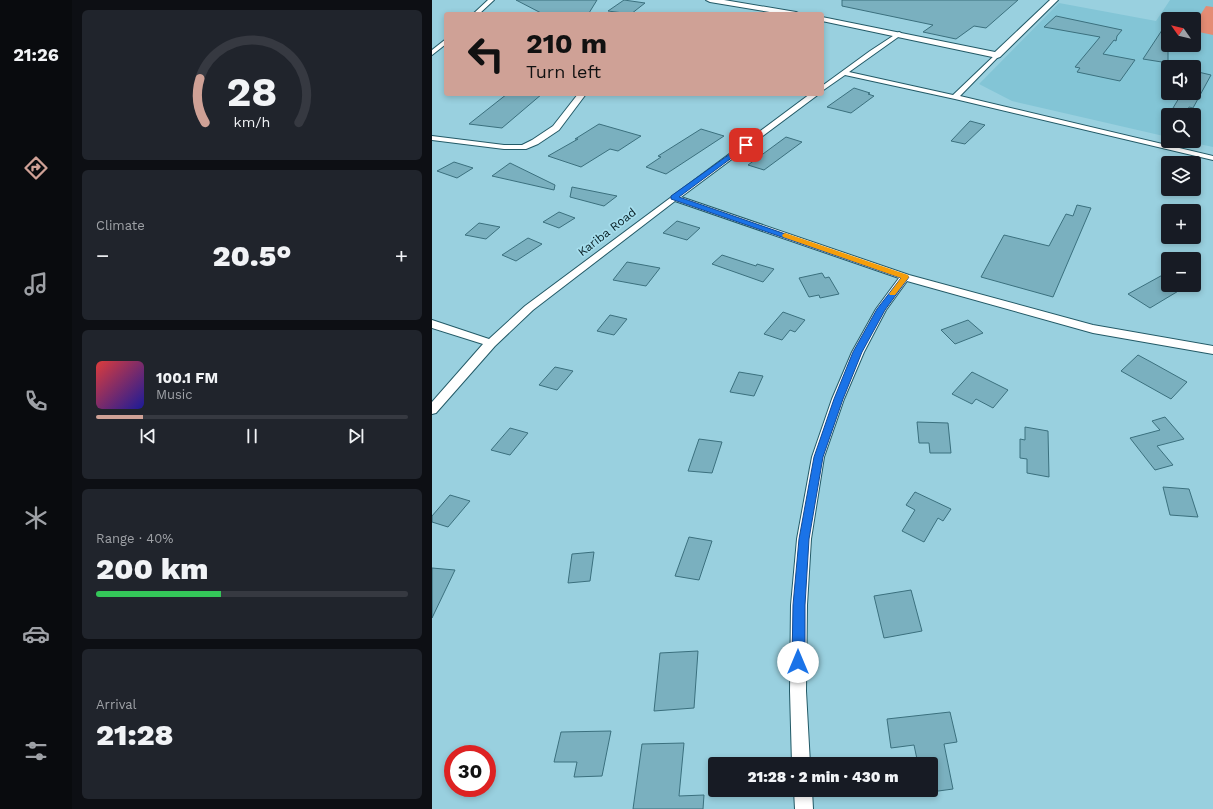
<!DOCTYPE html>
<meta charset="utf-8">
<style>
body{margin:0;font-family:"Work Sans",sans-serif;background:#20242c;color:#f1f3f6;height:100vh;display:flex;flex-direction:column;font-size:15px;white-space:nowrap}
*{box-sizing:border-box;margin:0}
p{font-size:13px;color:#9ea1a6}
.icon{flex:none;width:22px;height:22px;fill:none;stroke:currentColor;stroke-width:2;stroke-linecap:round;stroke-linejoin:round}
.map{position:relative;flex:1;overflow:hidden}
.sheet{display:flex;flex-direction:column;gap:10px;padding:10px;background:#0d0f14;width:360px}
.sheet>*{flex:none}
.hud{position:absolute;left:12px;top:12px;width:380px;height:84px;border-radius:4px;box-shadow:0 2px 6px #0003;background:#cfa196;color:#111;overflow:hidden}
.needle{width:26px;rotate:304deg}
.buttons{position:absolute;left:729px;top:12px;display:grid;gap:8px}
.buttons a{display:grid;place-items:center;width:40px;height:40px;border-radius:4px;background:#171b24;box-shadow:0 2px 6px #0003;font-size:20px}
.speed{position:absolute;left:12px;top:745px;display:flex;gap:8px;font-size:20px;font-weight:700;text-align:center}
.speed>*{display:grid;place-content:center;width:52px;height:52px;border-radius:50%;background:#171b24;box-shadow:0 2px 6px #0003;line-height:1}
.speed .limit{border:6px solid #d22;background:#fff;color:#111}
.pin{position:absolute;display:grid;place-items:center;width:34px;height:34px;color:#fff;margin:-17px;border-radius:8px;box-shadow:0 2px 6px #0006}
.me{position:absolute;width:44px;margin:-22px;rotate:0deg;stroke-linejoin:round;filter:drop-shadow(0 0 3px #0008)}
.turn{display:flex;align-items:center;gap:14px;height:84px;padding:0 16px;font-size:18px}
.turn .icon{width:52px;height:52px;stroke-width:2.5}
.turn b{display:block;font-size:28px;line-height:34px}
.big{font-size:30px;font-weight:800;line-height:1.1}
.sheet .widget{flex:1;display:flex;flex-direction:column;justify-content:center;gap:6px;min-width:0;padding:0 14px;border-radius:6px;background:#20242c}
.sheet .dial{align-items:center;gap:0}
.dial svg{height:104px;overflow:visible;fill:none;stroke:#363941;stroke-width:7;stroke-linecap:round;text-anchor:middle}
.dial text{fill:#f1f3f6;stroke:none}
.song{display:flex;align-items:center;gap:12px}
.cover{width:48px;height:48px;border-radius:6px;background:linear-gradient(135deg,hsl(0 70% 55%),hsl(240 70% 35%))}
.played{height:4px;border-radius:2px;background:linear-gradient(90deg,#cfa196 15%,#363941 15%)}
.keys{display:flex;justify-content:space-around;direction:ltr}
.heat{display:flex;justify-content:space-between;align-items:center;font-size:22px;direction:ltr}
.charge{height:6px;border-radius:3px;background:linear-gradient(90deg,#34c759 40%,#363941 0)}
.trip{position:absolute;left:276px;top:757px;width:230px;height:40px;border-radius:4px;background:#171b24;box-shadow:0 2px 6px #0003;font-weight:800;line-height:40px;text-align:center}
main{display:flex;flex:1;min-height:0}
.menu{display:flex;flex-direction:column;width:72px;justify-content:space-around;align-items:center;background:#090b0e;color:#9ea1a6}
.menu .icon{width:28px;height:28px}
.menu .current{color:#cfa196}
.menu b{font-size:18px;color:#f1f3f6}
.map>svg:first-child{display:block}
</style>
<main>
<nav class="menu">
<b>21:26</b>
<svg class="icon current" aria-label="directions" viewBox="0 0 24 24"><path d="M12 3l9 9-9 9-9-9zM9 14v-3h6M13 9l2 2-2 2"/></svg>
<svg class="icon" aria-label="music" viewBox="0 0 24 24"><path d="M9 18V5l10-2v13"/><circle cx="6" cy="18" r="3"/><circle cx="16" cy="16" r="3"/></svg>
<svg class="icon" aria-label="phone" viewBox="0 0 24 24"><path d="M5 4h4l2 5-3 2q2 4 5 5l2-3 5 2v4C11 20 4 13 5 4z"/></svg>
<svg class="icon" aria-label="climate" viewBox="0 0 24 24"><path d="M12 3v18M4 7l16 10M4 17L20 7"/></svg>
<svg class="icon" aria-label="car" viewBox="0 0 24 24"><path d="M5 17H2v-5l4-1 3-4h7l3 4 3 1v5h-3M9 17h6M6 11h13"/><circle cx="7" cy="17" r="2"/><circle cx="17" cy="17" r="2"/></svg>
<svg class="icon" aria-label="filters" viewBox="0 0 24 24"><path d="M4 7h16M4 17h16"/><circle cx="9" cy="7" r="2"/><circle cx="15" cy="17" r="2"/></svg>
</nav>
<section class="sheet">
<div class="widget dial"><svg viewBox="0 0 100 80">
<path d="M14 69A42 42 0 1 1 86 69"/>
<path d="M14 69A42 42 0 0 1 10 35" stroke="#cfa196"/>
<text x="50" y="56" font-size="32" font-weight="700">28</text>
<text x="50" y="72" font-size="11">km/h</text>
</svg></div>
<div class="widget"><p>Climate</p>
<div class="heat"><a>−</a><b class="big">20.5°</b><a>+</a></div>
</div>
<div class="widget">
<div class="song"><i class="cover"></i><div><b>100.1 FM</b><p>Music</p></div></div>
<div class="played"></div>
<div class="keys"><svg class="icon" aria-label="previous" viewBox="0 0 24 24"><path d="M18 5L8 12l10 7zM5 5v14"/></svg><svg class="icon" aria-label="pause" viewBox="0 0 24 24"><path d="M8 5v14M16 5v14"/></svg><svg class="icon" aria-label="next" viewBox="0 0 24 24"><path d="M6 5l10 7-10 7zM19 5v14"/></svg></div>
</div>
<div class="widget"><p>Range · 40%</p><b class="big">200 km</b><div class="charge"></div></div>
<div class="widget"><p>Arrival</p><b class="big">21:28</b></div>
</section>
<div class="map">
<svg width="781" height="809" viewBox="0 0 781 809">
<rect width="100%" height="100%" fill="#99d0df"/>
<path fill="#83c5d6" fill-rule="evenodd" d="M 738,0 L 781,0 L 781,147 L 753,141 L 762,141 L 762,115 L 736,115 L 736,137 L 580,101 L 547,84 L 627,3 L 724,21 ZM 736,19 L 762,19 L 762,45 L 736,45 ZM 736,67 L 762,67 L 762,93 L 736,93 Z"/>
<path fill="#e48c74" d="M 774,6 L 781,7 L 781,35 L 762,31 L 762,25 Z"/>
<path fill="#7ab0bf" stroke="#3b707e" d="M 84,0 L 165,0 L 157,13 L 120,14 L 111,14 Z
M 192,0 L 213,3 L 199,14 L 176,11 Z
M 410,0 L 586,0 L 554,28 L 542,26 L 524,39 L 491,32 L 501,25 L 410,6 Z
M 624,16 L 690,30 L 685,36 L 684,41 L 682,40 L 671,54 L 703,60 L 688,81 L 645,72 L 648,68 L 643,67 L 668,37 L 612,27 Z
M 736,21 L 736,63 L 711,59 Z
M 762,71 L 779,75 L 761,108 L 757,107 L 755,111 L 741,108 L 750,93 L 762,93 Z
M 422,88 L 438,93 L 436,94 L 442,96 L 419,113 L 395,107 Z
M 75,94 L 110,94 L 70,128 L 37,124 Z
M 538,121 L 553,125 L 533,144 L 519,141 Z
M 167,124 L 209,136 L 186,151 L 178,149 L 149,167 L 116,156 L 146,139 L 143,139 Z
M 269,129 L 292,136 L 234,174 L 214,167 L 229,157 L 226,156 Z
M 354,137 L 370,142 L 332,170 L 316,165 Z
M 22,162 L 41,168 L 25,178 L 5,171 Z
M 78,163 L 123,185 L 122,190 L 60,176 Z
M 140,187 L 185,196 L 172,206 L 138,197 Z
M 645,205 L 659,208 L 621,297 L 549,277 L 572,235 L 617,246 L 634,214 L 641,216 Z
M 127,212 L 143,218 L 127,228 L 111,222 Z
M 245,221 L 268,228 L 255,240 L 231,233 Z
M 47,223 L 68,227 L 54,239 L 33,235 Z
M 96,238 L 110,244 L 84,261 L 70,255 Z
M 290,255 L 324,266 L 325,264 L 342,269 L 331,282 L 280,264 Z
M 195,262 L 228,268 L 214,286 L 181,280 Z
M 736,272 L 736,285 L 740,285 L 748,290 L 718,308 L 696,294 Z
M 390,273 L 393,278 L 397,277 L 407,294 L 388,298 L 387,295 L 377,297 L 367,278 Z
M 351,312 L 373,320 L 363,332 L 358,330 L 350,340 L 332,334 Z
M 178,315 L 195,319 L 182,335 L 165,331 Z
M 536,320 L 551,333 L 523,344 L 509,330 Z
M 706,355 L 719,362 L 755,382 L 739,399 L 689,371 Z
M 123,367 L 141,371 L 125,390 L 107,385 Z
M 307,372 L 331,376 L 322,396 L 298,392 Z
M 540,372 L 576,390 L 561,408 L 544,399 L 540,404 L 520,394 Z
M 733,417 L 752,439 L 725,446 L 741,465 L 723,470 L 698,438 L 728,430 L 720,421 Z
M 485,422 L 516,423 L 519,453 L 498,453 L 497,443 L 487,443 Z
M 593,427 L 616,431 L 617,477 L 595,473 L 595,459 L 588,458 L 588,439 L 593,440 Z
M 78,428 L 96,433 L 78,455 L 59,450 Z
M 267,439 L 290,442 L 280,473 L 256,471 Z
M 731,487 L 757,489 L 766,517 L 738,515 Z
M 483,492 L 519,509 L 511,521 L 506,518 L 492,542 L 470,531 L 483,510 L 474,505 Z
M 18,495 L 38,501 L 16,527 L 0,522 L 0,516 Z
M 257,537 L 280,541 L 267,580 L 243,576 Z
M 162,552 L 158,581 L 136,583 L 140,554 Z
M 0,568 L 23,570 L 0,618 Z
M 479,590 L 490,631 L 452,638 L 442,596 Z
M 266,651 L 262,708 L 222,711 L 228,653 Z
M 518,712 L 525,742 L 512,744 L 521,789 L 499,792 L 499,764 L 486,764 L 482,745 L 459,748 L 455,719 Z
M 179,731 L 170,776 L 142,777 L 145,762 L 122,762 L 129,732 Z
M 252,743 L 247,796 L 272,795 L 271,809 L 201,809 L 210,744 Z"/>
<g fill="none" stroke-linecap="round" stroke-linejoin="round">
<g stroke="#235a67" stroke-width="2">
<path id="minor" d="M 56,0 L 62,0 L 47,14 L 41,14 Z
M 467,32 L 469,33 L 469,35 L 417,72 L 521,95 L 565,53 L 568,55 L 567,56 L 528,96 L 781,156 L 781,160 L 523,99 L 413,75 L 390,91 L 390,86 L 438,51 Z
M 14,39 L 14,44 L 0,55 L 0,50 Z
M 146,94 L 154,94 L 127,130 L 106,144 L 94,149 L 72,149 L 0,140 L 0,136 L 72,145 L 90,145 L 100,140 L 121,126 Z
M 378,94 L 387,94 L 249,197 L 477,275 L 661,325 L 781,346 L 781,354 L 661,333 L 475,281 L 454,310 L 432,352 L 412,399 L 392,457 L 379,539 L 375,605 L 374,691 L 378,764 L 360,764 L 358,691 L 359,605 L 365,539 L 380,457 L 400,399 L 420,352 L 444,309 L 467,278 L 243,201 L 101,310 L 63,346 L 4,413 L 0,414 L 0,402 L 51,344 L 0,328 L 0,320 L 57,339 L 93,306 Z
M 362,790 L 380,790 L 381,809 L 363,809 Z"/>
</g>
<g stroke="#235a67" stroke-width="2">
<path id="tertiary" d="M 274,0 L 292,0 L 364,12 L 368,14 L 350,14 L 278,2 Z
M 618,0 L 626,0 L 568,57 L 565,58 L 390,21 L 390,17 L 563,52 Z"/>
</g>
<use href="#minor" fill="#fff" fill-rule="evenodd"/>
<use href="#tertiary" fill="#fff" fill-rule="evenodd"/>
</g>
<path fill="#1a73e8" stroke="#114b97" d="M 312,144 L 317,145 L 247,197 L 477,277 L 453,310 L 430,352 L 411,399 L 391,457 L 377,539 L 373,605 L 373,662 L 371,666 L 366,668 L 362,666 L 360,662 L 361,605 L 367,539 L 382,457 L 402,399 L 421,352 L 445,309 L 469,278 L 239,199 L 239,196 Z"/>
<path fill="#f59e0b" d="M 353,233 L 476,275 L 477,277 L 463,295 L 458,295 L 457,294 L 469,278 L 351,237 L 350,235 Z"/>
<g text-anchor="middle" stroke-width="3.5" stroke-linejoin="round" paint-order="stroke">
<g font-size="12" fill="#092026" stroke="#a5ddec">
<text transform="translate(175 232) rotate(-38)" y="4">Kariba Road</text>
</g>
</g>
</svg>
<div class="buttons">
<a><svg class="needle" viewBox="-14 -14 28 28"><path d="M0-13l5 13h-10z" fill="#e53935"/><path d="M0 13l5-13h-10z" fill="#9ea1a6"/></svg></a>
<a><svg class="icon" aria-label="sound" viewBox="0 0 24 24"><path d="M4 9h4l5-4v14l-5-4H4zM17 9q2 3 0 6"/></svg></a>
<a><svg class="icon" aria-label="search" viewBox="0 0 24 24"><circle cx="10" cy="10" r="6"/><path d="M15 15l6 6"/></svg></a>
<a><svg class="icon" aria-label="layers" viewBox="0 0 24 24"><path d="M12 4l9 5-9 5-9-5zM3 14l9 5 9-5"/></svg></a>
<a>+</a>
<a>−</a>
</div>
<div class="speed"><div class="limit">30</div></div>
<div class="pin" style="left:314px;top:145px;background:#d93025"><svg class="icon" aria-label="arrive" viewBox="0 0 24 24"><path d="M6 21V4h12l-3 4 3 4H6"/></svg></div>
<svg class="me" style="left:366px;top:662px" viewBox="-20 -20 40 40"><circle r="19" fill="#fff"/><path d="M0-13L10 11 0 6-10 11z" fill="#1a73e8"/></svg>
<div class="trip">21:28 · 2 min · 430 m</div>
<div class="hud">
<div class="turn"><svg class="icon" aria-label="left" viewBox="0 0 24 24"><path d="M17 20v-9H6M10 6l-5 5 5 5"/></svg><div><b>210 m</b>Turn left</div></div>
</div>
</div>
</main>
